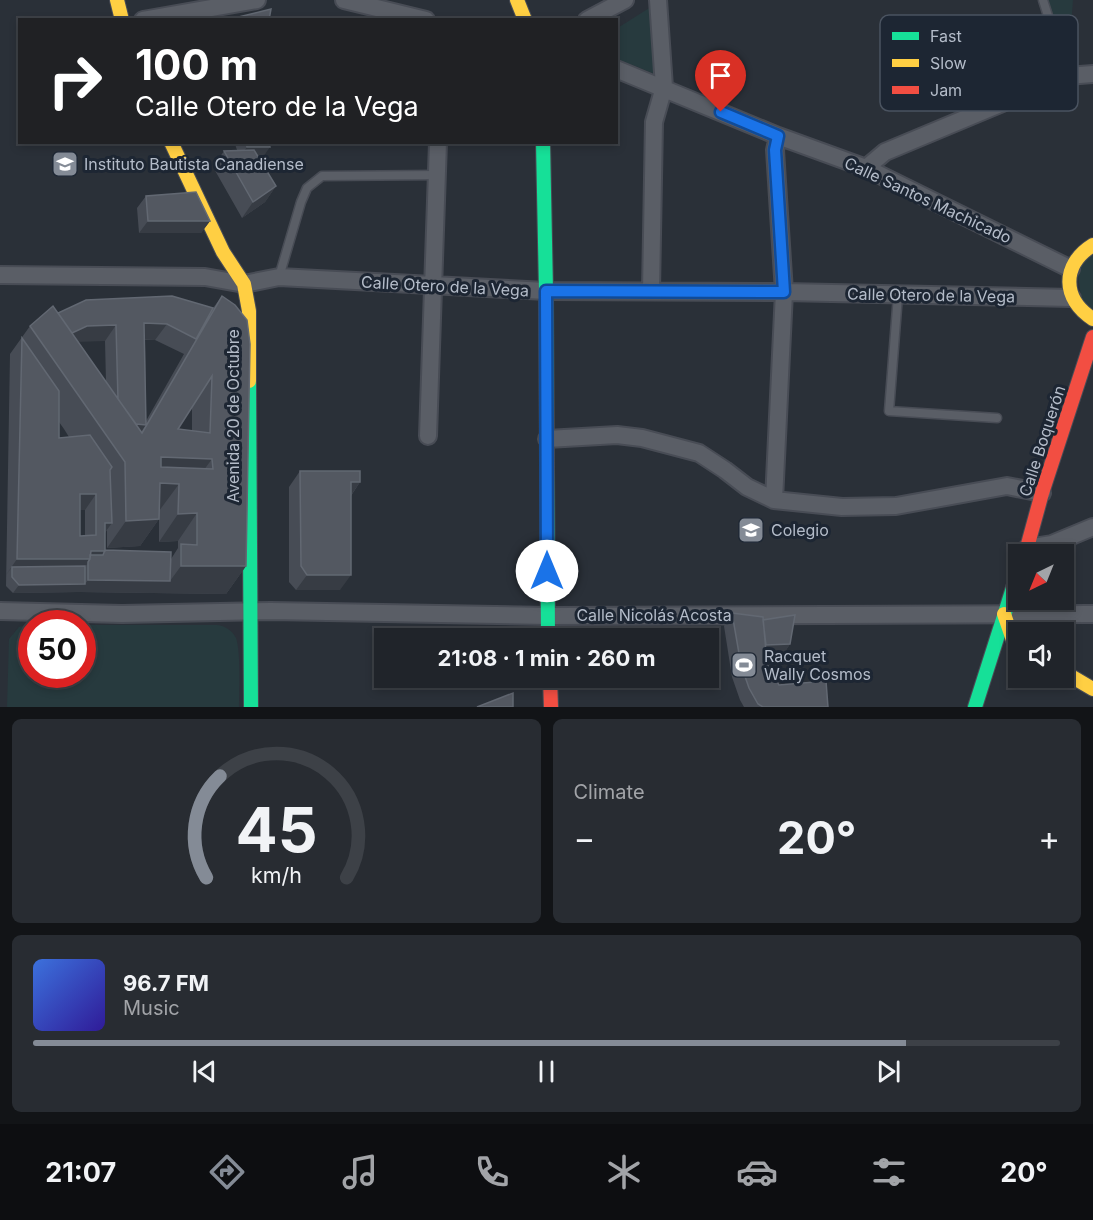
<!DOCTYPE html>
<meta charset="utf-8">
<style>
body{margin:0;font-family:Inter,sans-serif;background:#282c32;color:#f1f3f6;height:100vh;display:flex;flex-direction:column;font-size:22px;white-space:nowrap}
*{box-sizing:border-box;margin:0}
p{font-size:20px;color:#a2a4a8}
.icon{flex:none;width:33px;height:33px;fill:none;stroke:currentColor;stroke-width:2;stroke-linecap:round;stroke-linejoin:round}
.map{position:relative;height:707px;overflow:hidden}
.side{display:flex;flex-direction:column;gap:12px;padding:12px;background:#121417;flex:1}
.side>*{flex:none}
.guide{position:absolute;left:18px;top:18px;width:600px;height:126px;border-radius:0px;box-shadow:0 3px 9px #0003,0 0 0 2px #3d4147;background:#202124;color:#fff;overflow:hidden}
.needle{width:39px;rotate:223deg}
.tools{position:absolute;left:1008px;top:544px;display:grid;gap:12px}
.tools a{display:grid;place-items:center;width:66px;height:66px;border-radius:0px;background:#20242a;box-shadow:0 3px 9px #0003,0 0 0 2px #3d4147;font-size:30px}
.speed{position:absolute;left:18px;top:610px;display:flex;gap:12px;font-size:30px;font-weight:700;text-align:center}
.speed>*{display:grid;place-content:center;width:78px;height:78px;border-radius:50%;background:#20242a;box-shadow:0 3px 9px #0003,0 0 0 2px #3d4147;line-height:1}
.speed .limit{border:9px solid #d22;background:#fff;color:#111}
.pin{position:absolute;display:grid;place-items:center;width:51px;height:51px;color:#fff;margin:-62px -26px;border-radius:50% 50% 50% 0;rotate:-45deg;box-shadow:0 0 6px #0007}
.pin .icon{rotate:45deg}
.me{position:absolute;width:66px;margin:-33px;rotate:0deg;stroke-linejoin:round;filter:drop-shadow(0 0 4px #0008)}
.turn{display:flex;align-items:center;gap:21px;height:126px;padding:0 18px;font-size:27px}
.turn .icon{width:78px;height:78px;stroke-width:2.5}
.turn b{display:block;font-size:42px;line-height:51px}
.big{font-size:45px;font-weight:700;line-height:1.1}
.side .card{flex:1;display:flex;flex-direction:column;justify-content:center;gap:9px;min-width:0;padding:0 21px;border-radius:9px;background:#282c32}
.side .dial{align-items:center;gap:0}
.dial svg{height:156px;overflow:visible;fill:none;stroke:#3d4147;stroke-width:7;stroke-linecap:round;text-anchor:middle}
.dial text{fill:#f1f3f6;stroke:none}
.song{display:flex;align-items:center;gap:18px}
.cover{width:72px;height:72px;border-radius:9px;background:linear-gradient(135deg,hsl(220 70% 55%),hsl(250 70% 35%))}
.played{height:6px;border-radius:3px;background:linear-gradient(90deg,#848b96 85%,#3d4147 85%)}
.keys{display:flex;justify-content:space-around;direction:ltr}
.heat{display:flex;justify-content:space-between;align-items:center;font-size:33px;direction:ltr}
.side .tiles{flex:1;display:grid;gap:12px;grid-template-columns:1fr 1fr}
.card:last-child{grid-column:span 2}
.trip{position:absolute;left:374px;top:628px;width:345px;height:60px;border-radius:0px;background:#20242a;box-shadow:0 3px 9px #0003,0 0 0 2px #3d4147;font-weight:700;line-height:60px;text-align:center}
.dock{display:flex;height:96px;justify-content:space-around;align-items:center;background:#0d0e11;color:#a2a4a8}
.dock .icon{width:42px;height:42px}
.dock .selected{color:#848b96}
.dock b{font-size:27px;color:#f1f3f6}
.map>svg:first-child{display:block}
</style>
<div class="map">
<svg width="1093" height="707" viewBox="0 0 1093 707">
<rect width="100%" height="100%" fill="#2a3038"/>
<path fill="#273a3e" d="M 1045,0 L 1073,0 L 1071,26 L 1054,25 Z
M 654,5 L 655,74 L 617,59 L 616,29 Z
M 1093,251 L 1093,313 L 1082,303 L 1077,270 Z
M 26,625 L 31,625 L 32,675 L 82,675 L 83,625 L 217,625 C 225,626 232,630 236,638 C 241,651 239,692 239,707 L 7,707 L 9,639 L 19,627 Z"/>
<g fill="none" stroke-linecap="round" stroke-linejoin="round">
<g stroke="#484c55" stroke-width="11">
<path id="lane" d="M 1043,0 L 1067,76
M 279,277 L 301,202 L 307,188 L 322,176 L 438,175
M 898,295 L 889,411 L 997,418"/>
</g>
<g stroke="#484c55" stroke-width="20">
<path id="street" d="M 344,0 L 426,20
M 143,20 L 257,0
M 587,20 L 625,0
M 616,69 L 778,136 L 866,168 L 1071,269
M 866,168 L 885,152 L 1067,76 L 1093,74
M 0,275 L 205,277 L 244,284 L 279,277 L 546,291 L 784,292 L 1072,298
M 651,291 L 654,122 L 664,87 L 658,0
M 428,436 L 438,142
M 547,439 L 617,435 L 642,438 L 699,453 L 725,470 L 747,487 L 774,500 L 842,507 L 896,506 L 1007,486 L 1042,493
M 774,500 L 784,292 L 775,150 L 778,136
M 1027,548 L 1052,544 L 1093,527
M 0,611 L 122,614 L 271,611 L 548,616 L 1093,614"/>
</g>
<g stroke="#484c55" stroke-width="16">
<path id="fast" d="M 543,142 L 546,291 L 548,639
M 249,381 L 251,707
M 975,707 L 1018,572"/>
</g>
<g stroke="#484c55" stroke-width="16">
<path id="slow" d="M 117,0 L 122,20
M 517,0 L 525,20
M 171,142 L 223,252 L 244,284 L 249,311 L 249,381
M 1093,245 C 1061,265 1062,299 1093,319
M 1004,614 L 1013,640 L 1018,645
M 1064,672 L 1093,689"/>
</g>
<g stroke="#484c55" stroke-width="16">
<path id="jam" d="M 1025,555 L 1042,493 L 1093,337
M 550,678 L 551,707"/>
</g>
<use href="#lane" stroke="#5a5e66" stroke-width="8"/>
<use href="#street" stroke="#5a5e66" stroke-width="16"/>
<use href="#fast" stroke="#16e098" stroke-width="14"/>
<use href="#slow" stroke="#ffcf43" stroke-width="14"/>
<use href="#jam" stroke="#f24e42" stroke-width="14"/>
</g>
<path fill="#474c55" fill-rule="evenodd" d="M 234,142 L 269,142 L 260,160 L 276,186 L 265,202 L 242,218 L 213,167 L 224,151 L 237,150 L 235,144 Z
M 146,196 L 210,221 L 201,233 L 139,233 L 137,208 Z
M 222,296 L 246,566 L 226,594 L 79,592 L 13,593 L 6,586 L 10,354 L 30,326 L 57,312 L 213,308 ZM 145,340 L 155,340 L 184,354 L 146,421 ZM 78,341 L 105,341 L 106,382 ZM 192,407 L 192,431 L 178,429 ZM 59,422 L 64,429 L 69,437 L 59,438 ZM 80,510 L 85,510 L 85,536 L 80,536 ZM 159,519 L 159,542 L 178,541 L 178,548 L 171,559 L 105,550 L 105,533 L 107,530 L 107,548 L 140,546 Z
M 300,471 L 360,482 L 351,496 L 340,590 L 296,590 L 289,582 L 289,487 Z
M 732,613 L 763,620 L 790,644 L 784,653 L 766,653 L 767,664 L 779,685 L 828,707 L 744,707 L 740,700 L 732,677 L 724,626 Z"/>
<path fill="#373c44" d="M 247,147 L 270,147 L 261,160 L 238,159 Z
M 276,186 L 265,202 L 242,218 L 253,202 Z
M 148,221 L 210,221 L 201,233 L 139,233 Z
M 144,323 L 167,324 L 155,340 L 133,339 Z
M 116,325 L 105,341 L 76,342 L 48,354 L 59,338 L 87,326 Z
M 119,423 L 146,425 L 135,440 Z
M 161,457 L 212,459 L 192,486 L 179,484 L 159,511 Z
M 351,482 L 360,482 L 349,498 Z
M 80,494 L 96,494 L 85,510 L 68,510 Z
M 197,513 L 178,541 L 159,542 L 178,514 Z
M 159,519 L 140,546 L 107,548 L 126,521 Z
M 105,523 L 112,523 L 100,539 Z
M 91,551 L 105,551 L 94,567 L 88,563 L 79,575 L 12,567 L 6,575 L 17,559 Z
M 181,566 L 246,566 L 226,594 L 79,592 L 13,593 L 19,585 L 85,584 L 88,580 L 170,581 Z
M 307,575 L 351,575 L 340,590 L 296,590 Z
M 790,644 L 784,653 L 755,654 L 761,645 Z"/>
<path fill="#535861" stroke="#626872" stroke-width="1.5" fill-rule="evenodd" d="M 271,9 L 269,20 L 226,20 Z
M 246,142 L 269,142 L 270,147 L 247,147 Z
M 254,150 L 276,186 L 253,202 L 224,151 Z
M 196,192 L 210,221 L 148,221 L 146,196 Z
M 172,296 L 213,308 L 196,339 L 167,324 L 144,323 L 146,425 L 136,424 L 118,399 L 116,325 L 87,326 L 72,333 L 58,313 L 86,300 Z
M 222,296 L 235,305 L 247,320 L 250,344 L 246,566 L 181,566 L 181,544 L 197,545 L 197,513 L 178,514 L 179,484 L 160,483 L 159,519 L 126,521 L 125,462 L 30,326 L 53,306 L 142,433 ZM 212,376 L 210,433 L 178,429 ZM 161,457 L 212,459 L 213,469 L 161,467 Z
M 22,338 L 59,391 L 59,438 L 90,435 L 112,467 L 110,470 L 112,523 L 105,523 L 105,551 L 91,551 L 90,559 L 17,559 ZM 80,494 L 96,494 L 96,535 L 80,536 Z
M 300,471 L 360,471 L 360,482 L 351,482 L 351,575 L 307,575 L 301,566 Z
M 105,550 L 171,552 L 170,581 L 88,580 L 88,562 L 90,559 L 90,555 L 103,555 Z
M 85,566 L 85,584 L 19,585 L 12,577 L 12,567 Z
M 732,613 L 763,617 L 767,664 L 779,685 L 826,681 L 828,707 L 763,707 L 758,704 L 749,688 L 741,665 Z
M 795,615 L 790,644 L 766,645 L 763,620 Z
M 513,693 L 513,707 L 477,707 Z"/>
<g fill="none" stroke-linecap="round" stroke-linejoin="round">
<g stroke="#114b97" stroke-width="15">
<path id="route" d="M 547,571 L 546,291 L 784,292 L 775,150 L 778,136 L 721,112"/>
</g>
<use href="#route" stroke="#1a73e8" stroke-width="10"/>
</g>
<defs>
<g id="school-square" transform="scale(1.35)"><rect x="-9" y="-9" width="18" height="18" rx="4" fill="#848b96" stroke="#1d2633"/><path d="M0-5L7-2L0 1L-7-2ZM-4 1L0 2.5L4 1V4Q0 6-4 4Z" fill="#fff"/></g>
<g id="stadium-square" transform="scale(1.35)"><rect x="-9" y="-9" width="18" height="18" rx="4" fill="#848b96" stroke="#1d2633"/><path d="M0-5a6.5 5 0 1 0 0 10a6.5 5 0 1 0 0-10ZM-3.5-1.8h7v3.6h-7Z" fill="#fff"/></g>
</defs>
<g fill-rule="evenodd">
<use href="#school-square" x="65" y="164"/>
<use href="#school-square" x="751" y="530"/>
<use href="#stadium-square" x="744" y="665"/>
</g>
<g text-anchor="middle" stroke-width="6" stroke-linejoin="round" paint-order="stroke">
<g font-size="16" fill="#b4bcc9" stroke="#1d2633" text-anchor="start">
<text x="84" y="170">Instituto Bautista Canadiense</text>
<text x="771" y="536">Colegio</text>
<text x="764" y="662">Racquet<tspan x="764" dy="18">Wally Cosmos</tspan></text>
</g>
<g font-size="16" fill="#b4bcc9" stroke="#1d2633">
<text transform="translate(928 200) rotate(25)" y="6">Calle Santos Machicado</text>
<text transform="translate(445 286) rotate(3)" y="6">Calle Otero de la Vega</text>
<text transform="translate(931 295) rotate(1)" y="6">Calle Otero de la Vega</text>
<text transform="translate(233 416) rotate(-90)" y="6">Avenida 20 de Octubre</text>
<text transform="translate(1042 441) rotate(-72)" y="6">Calle Boquerón</text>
<text x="654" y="621">Calle Nicolás Acosta</text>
</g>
</g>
<rect x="880" y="15" width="198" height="96" rx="9" fill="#1d2633" stroke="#4a5360" stroke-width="1.5"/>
<rect x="892" y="32" width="27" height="8" fill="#16e098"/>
<rect x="892" y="59" width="27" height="8" fill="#ffcf43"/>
<rect x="892" y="86" width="27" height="8" fill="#f24e42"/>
<g font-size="16" fill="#b4bcc9">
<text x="930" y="42">Fast</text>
<text x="930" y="69">Slow</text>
<text x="930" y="96">Jam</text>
</g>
</svg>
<div class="tools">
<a><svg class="needle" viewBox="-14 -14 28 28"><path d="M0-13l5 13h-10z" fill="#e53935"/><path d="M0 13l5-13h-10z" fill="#a2a4a8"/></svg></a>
<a><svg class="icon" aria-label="sound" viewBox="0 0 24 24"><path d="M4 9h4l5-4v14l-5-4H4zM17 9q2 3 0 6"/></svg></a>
</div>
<div class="speed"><div class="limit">50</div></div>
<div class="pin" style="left:721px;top:112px;background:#d93025"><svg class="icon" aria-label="arrive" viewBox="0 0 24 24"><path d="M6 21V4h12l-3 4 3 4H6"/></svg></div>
<svg class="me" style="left:547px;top:571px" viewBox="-20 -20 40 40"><circle r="19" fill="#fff"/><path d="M0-13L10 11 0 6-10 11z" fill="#1a73e8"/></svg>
<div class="trip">21:08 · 1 min · 260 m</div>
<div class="guide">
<div class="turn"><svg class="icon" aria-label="right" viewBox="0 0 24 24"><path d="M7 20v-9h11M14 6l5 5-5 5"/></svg><div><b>100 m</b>Calle Otero de la Vega</div></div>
</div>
</div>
<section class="side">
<div class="tiles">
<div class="card dial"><svg viewBox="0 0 100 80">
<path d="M14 69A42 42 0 1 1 86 69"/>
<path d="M14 69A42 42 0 0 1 21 17" stroke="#848b96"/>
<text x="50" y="56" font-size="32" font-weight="700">45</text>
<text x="50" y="72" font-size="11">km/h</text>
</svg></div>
<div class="card"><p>Climate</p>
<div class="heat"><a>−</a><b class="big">20°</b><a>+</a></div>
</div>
<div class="card">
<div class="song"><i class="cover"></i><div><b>96.7 FM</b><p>Music</p></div></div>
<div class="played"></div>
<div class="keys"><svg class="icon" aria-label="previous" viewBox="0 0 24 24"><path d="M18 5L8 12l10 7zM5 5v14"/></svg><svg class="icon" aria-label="pause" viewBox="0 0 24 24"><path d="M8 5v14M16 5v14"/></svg><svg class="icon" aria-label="next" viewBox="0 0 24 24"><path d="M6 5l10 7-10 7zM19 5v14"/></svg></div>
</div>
</div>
</section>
<nav class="dock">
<b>21:07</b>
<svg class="icon selected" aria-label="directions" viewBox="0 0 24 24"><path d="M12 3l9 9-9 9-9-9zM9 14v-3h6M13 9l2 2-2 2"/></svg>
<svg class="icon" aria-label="music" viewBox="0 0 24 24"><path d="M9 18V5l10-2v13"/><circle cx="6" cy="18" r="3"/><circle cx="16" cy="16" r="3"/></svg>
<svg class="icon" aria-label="phone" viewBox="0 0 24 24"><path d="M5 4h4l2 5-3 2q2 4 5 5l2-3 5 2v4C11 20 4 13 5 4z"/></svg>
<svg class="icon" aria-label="climate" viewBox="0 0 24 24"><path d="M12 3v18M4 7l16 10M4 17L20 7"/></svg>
<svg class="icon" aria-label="car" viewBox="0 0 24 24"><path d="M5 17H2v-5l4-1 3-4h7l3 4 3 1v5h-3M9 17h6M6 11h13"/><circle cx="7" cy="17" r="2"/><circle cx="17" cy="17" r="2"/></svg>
<svg class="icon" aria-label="filters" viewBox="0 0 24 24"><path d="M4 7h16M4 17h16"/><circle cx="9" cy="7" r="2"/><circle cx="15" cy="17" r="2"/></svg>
<b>20°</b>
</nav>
